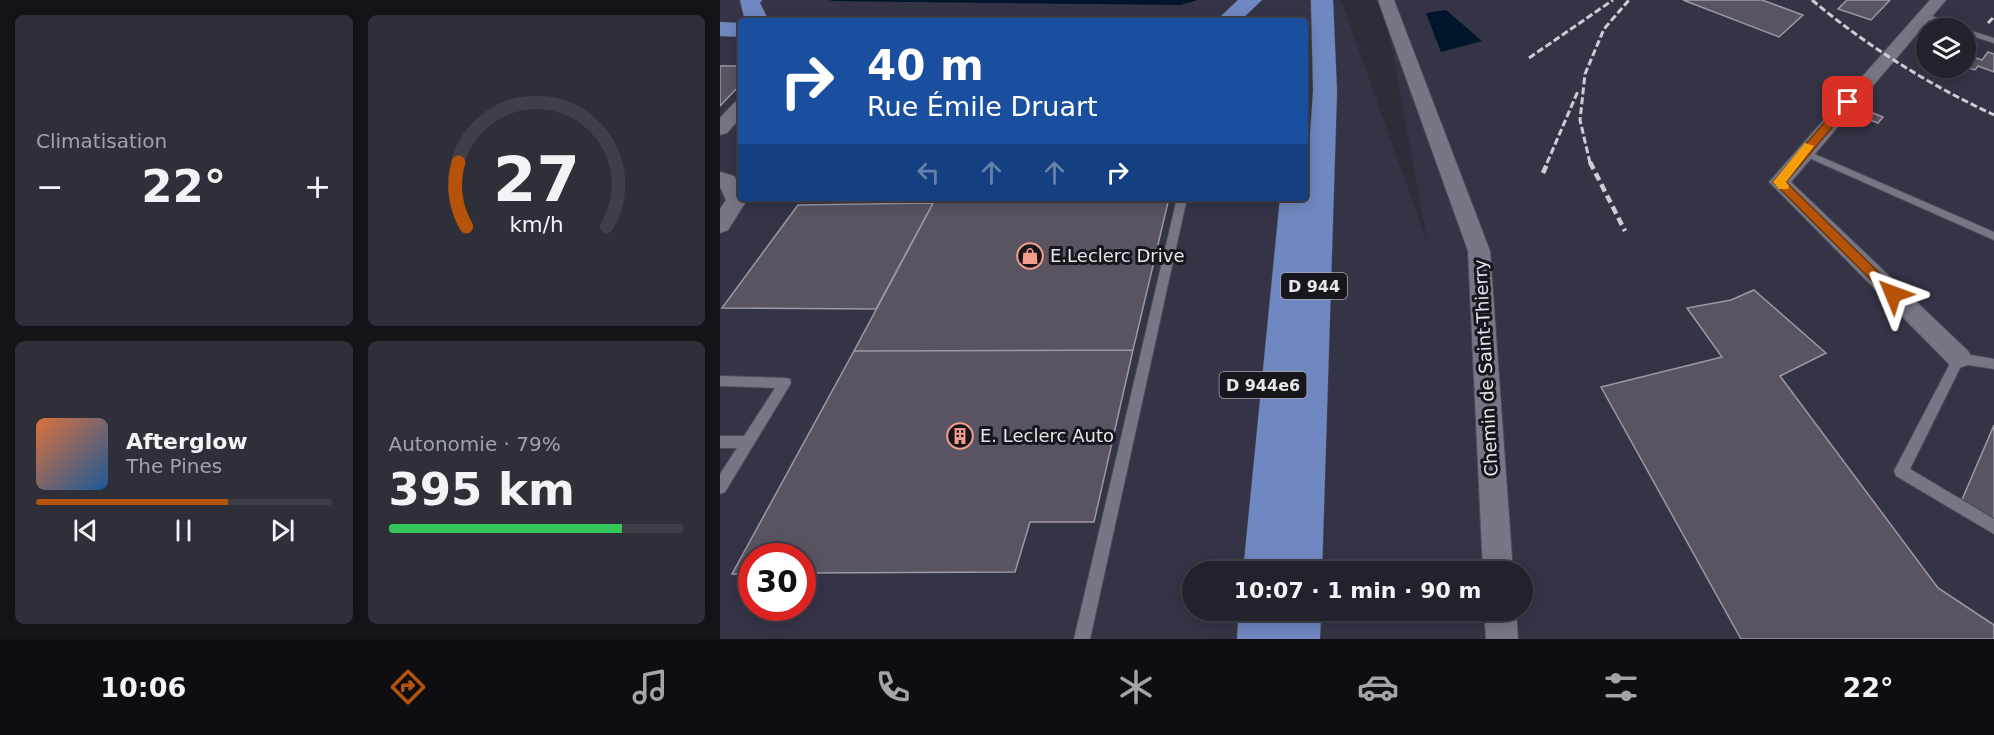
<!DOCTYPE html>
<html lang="fr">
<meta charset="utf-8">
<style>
body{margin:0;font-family:"DejaVu Sans",sans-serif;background:#2e2f38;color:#f1f3f6;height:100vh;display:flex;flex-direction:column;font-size:22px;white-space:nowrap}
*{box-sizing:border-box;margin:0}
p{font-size:20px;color:#a2a4a9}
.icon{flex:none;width:33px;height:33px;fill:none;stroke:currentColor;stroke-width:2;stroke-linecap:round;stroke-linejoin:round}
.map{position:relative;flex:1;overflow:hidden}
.side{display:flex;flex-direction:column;gap:15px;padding:15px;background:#131318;width:720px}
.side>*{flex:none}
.top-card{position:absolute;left:18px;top:18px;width:570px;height:183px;border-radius:6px;box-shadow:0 3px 15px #0003,0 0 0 2px #3f3f48;background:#1a4fa0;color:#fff;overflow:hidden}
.buttons{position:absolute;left:1196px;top:18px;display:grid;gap:12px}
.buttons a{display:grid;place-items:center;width:60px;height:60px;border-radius:50%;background:#22222c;box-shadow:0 3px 15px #0003,0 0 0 2px #3f3f48;font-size:30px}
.speed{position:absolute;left:18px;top:543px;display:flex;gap:12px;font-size:30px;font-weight:700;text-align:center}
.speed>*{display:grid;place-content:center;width:78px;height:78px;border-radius:50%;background:#22222c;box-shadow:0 3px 15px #0003,0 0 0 2px #3f3f48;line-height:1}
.speed .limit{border:9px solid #d22;background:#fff;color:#111}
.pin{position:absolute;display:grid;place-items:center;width:51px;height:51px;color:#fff;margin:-26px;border-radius:12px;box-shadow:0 3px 9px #0006}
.me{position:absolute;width:66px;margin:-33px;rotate:314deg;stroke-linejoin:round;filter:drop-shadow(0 0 4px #0008)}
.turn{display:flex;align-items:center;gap:21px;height:126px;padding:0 30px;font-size:27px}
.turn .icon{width:78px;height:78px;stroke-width:2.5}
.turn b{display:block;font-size:42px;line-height:51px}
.lanes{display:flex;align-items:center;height:57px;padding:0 30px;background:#0003;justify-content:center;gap:30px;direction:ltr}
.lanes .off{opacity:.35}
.big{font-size:45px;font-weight:700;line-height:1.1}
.side .card{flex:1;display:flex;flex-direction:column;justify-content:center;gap:9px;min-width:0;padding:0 21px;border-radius:9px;background:#2e2f38}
.side .dial{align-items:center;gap:0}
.dial svg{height:156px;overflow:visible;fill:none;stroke:#3f3f48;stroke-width:7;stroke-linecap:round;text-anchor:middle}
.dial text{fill:#f1f3f6;stroke:none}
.song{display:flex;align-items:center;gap:18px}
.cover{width:72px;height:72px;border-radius:9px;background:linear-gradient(135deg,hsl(20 70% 55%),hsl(210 70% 35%))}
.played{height:6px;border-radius:3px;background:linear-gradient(90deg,#b45309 65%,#3f3f48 65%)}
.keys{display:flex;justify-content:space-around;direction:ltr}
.heat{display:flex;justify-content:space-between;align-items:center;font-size:33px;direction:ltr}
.charge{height:9px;border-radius:4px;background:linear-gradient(90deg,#34c759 79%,#3f3f48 0)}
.side .tiles{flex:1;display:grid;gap:15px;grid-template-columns:repeat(2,1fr)}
.trip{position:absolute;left:462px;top:561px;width:351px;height:60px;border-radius:30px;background:#22222c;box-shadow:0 3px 15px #0003,0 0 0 2px #3f3f48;font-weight:700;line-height:60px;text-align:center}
.dock{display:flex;height:96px;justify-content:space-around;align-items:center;background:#0e0e12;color:#a2a4a9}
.dock .icon{width:42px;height:42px}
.dock .on{color:#b45309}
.dock b{font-size:27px;color:#f1f3f6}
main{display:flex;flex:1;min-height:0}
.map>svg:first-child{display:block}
</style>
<main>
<section class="side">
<div class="tiles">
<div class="card"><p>Climatisation</p>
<div class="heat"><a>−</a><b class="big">22°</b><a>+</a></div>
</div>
<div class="card dial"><svg viewBox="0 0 100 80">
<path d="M14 69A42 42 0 1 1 86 69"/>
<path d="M14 69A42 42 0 0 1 10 36" stroke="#b45309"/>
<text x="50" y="56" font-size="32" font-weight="700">27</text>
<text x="50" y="72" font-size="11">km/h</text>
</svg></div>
<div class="card">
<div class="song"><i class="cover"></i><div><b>Afterglow</b><p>The Pines</p></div></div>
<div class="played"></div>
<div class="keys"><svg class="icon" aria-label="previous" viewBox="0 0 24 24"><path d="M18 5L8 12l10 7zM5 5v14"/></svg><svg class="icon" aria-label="pause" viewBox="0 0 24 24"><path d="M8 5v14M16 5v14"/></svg><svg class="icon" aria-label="next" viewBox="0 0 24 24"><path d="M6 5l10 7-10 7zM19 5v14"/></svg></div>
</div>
<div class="card"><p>Autonomie · 79%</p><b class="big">395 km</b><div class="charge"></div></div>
</div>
</section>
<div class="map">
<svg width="1274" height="639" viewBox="0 0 1274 639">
<rect width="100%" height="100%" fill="#2d2d3a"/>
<path fill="#353447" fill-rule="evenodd" d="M 0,0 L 621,0 L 708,245 L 663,0 L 1274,0 L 1274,639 L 0,639 ZM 21,21 L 585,21 L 585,198 L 21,198 ZM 1206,28 L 1245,28 L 1245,68 L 1206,68 ZM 32,556 L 82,556 L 82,608 L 32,608 ZM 472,572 L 802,572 L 802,610 L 472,610 Z"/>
<path fill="#001529" d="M 114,0 L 477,0 L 461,5 L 108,1 Z
M 726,10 L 762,41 L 721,52 L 706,13 Z"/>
<path fill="#5a5361" stroke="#9e97a6" stroke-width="1.5" d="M 963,0 L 1042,0 L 1083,15 L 1059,37 Z
M 1127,0 L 1170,0 L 1151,20 L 1118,9 Z
M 1268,52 L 1274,54 L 1274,72 L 1258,66 L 1255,70 L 1245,67 L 1245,54 L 1262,60 Z
M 0,66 L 21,66 L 21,84 L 0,106 Z
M 1153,113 L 1163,117 L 1158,123 L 1147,119 Z
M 216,198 L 449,198 L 413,350 L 134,351 Z
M 213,203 L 156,309 L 2,308 L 78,205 Z
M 1034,290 L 1106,353 L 1060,376 L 1218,588 L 1274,625 L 1274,639 L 1021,639 L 881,387 L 1002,357 L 967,308 L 1011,300 Z
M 413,350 L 374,522 L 310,522 L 295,572 L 82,573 L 82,556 L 32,556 L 32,574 L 12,574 L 134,351 Z
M 1274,425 L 1274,523 L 1241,502 Z"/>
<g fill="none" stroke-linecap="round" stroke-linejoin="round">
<g stroke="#4c4b56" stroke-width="2">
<path id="service" d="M 1201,14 L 1207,14 L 1243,28 L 1233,28 L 1201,18 Z
M 1245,29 L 1274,38 L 1274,43 L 1245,34 Z
M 1083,149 L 1274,232 L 1274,240 L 1080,154 L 1078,152 Z
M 457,198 L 467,198 L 370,639 L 354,639 Z
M 1239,353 L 1274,359 L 1274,369 L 1242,364 L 1190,469 L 1274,519 L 1274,534 L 1176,476 L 1174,471 L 1235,354 Z
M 0,376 L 65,378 L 70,379 L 71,383 L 5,492 L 0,494 L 0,474 L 17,448 L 0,448 L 0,436 L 24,436 L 55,388 L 0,386 Z"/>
</g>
<g stroke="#4c4b56" stroke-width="2">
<path id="minor" d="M 658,0 L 674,0 L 770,251 L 793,572 L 763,572 L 748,251 Z
M 1210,0 L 1226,0 L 1071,182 L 1248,351 L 1252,358 L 1248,365 L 1239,368 L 1230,365 L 1049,182 Z
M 21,101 L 21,117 L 7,133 L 0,135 L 0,118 L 15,102 Z
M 0,172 L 14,176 L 21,188 L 21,198 L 27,200 L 8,230 L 0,233 L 0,209 L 6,200 L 0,187 Z
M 764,610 L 796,610 L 798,639 L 766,639 Z"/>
</g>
<g stroke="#4c4b56" stroke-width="1">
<path id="trunk" d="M 20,0 L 42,0 L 40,3 L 49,21 L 25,21 Z
M 518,0 L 542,0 L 520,21 L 496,21 Z
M 591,0 L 613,0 L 617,91 L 602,572 L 523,572 L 560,198 L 585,198 L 586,194 L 593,91 Z
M 0,22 L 21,23 L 21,37 L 0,36 Z
M 519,610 L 601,610 L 600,639 L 517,639 Z"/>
</g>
<use href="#service" fill="#777686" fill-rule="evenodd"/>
<use href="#minor" fill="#777686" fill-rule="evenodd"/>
<use href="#trunk" fill="#7088c1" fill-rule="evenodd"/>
<path stroke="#cdcdd6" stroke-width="3" stroke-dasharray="7 3" stroke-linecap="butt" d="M 1092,0 C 1148,47 1208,84 1274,115
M 1268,23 L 1274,17
M 809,58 L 893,0
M 827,163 L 858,91
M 870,163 L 860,120 L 865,74 L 884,29 L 909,0"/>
<path stroke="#cdcdd6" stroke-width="4.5" stroke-dasharray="8 4.5" stroke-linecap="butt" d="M 870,162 L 905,231
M 823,173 L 828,162"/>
</g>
<path fill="#b45309" stroke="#753606" stroke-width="1.5" d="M 1128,99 L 1132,100 L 1132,104 L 1066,182 L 1178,291 L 1178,298 L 1169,298 L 1053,182 L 1124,100 Z"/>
<path fill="#f59e0b" d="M 1085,143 L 1094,146 L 1066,182 L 1069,186 L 1068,189 L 1059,189 L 1053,182 Z"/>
<defs>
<g id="shop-ring" transform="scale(1.35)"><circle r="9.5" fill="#16161c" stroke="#f49d8b" stroke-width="1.5"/><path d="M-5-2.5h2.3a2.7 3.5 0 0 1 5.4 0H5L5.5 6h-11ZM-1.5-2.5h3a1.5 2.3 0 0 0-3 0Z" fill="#f49d8b"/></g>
<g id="building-ring" transform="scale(1.35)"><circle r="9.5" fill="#16161c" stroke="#f49d8b" stroke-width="1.5"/><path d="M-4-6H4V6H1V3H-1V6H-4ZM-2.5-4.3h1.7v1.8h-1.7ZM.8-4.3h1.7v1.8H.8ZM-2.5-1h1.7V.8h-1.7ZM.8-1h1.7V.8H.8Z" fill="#f49d8b"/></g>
</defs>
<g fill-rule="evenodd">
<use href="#shop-ring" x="310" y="256"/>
<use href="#building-ring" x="240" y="436"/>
</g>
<g text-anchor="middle" stroke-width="6" stroke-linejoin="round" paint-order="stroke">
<g fill="#16161c" stroke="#a8a8af" stroke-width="1.5">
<rect x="561" y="273" width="66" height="26" rx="4.5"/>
<rect x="499.5" y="372" width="87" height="26" rx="4.5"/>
</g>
<g font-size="16" font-weight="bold" fill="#e6e6ee">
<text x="594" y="292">D 944</text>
<text x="543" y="391">D 944e6</text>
</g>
<g font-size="18" fill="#e6e6ee" stroke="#16161c" text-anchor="start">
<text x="330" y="262">E.Leclerc Drive</text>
<text x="260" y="442">E. Leclerc Auto</text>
</g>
<g font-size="18" fill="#e6e6ee" stroke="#16161c">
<text transform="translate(766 368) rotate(-93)" y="6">Chemin de Saint-Thierry</text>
</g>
</g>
</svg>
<div class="buttons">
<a><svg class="icon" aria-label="layers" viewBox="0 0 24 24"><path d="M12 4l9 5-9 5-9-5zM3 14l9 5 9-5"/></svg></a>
</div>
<div class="speed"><div class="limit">30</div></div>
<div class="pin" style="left:1128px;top:102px;background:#d93025"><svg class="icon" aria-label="arrive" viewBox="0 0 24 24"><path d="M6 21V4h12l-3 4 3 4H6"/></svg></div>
<svg class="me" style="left:1173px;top:294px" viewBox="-20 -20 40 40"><path d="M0-17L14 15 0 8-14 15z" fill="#b45309" stroke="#fff" stroke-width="4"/></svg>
<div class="trip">10:07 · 1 min · 90 m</div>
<div class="top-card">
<div class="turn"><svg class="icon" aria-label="right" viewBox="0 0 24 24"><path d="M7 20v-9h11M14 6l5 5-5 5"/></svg><div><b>40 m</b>Rue Émile Druart</div></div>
<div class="lanes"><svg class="icon off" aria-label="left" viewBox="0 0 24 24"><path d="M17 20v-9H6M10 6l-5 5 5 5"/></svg><svg class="icon off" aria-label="ahead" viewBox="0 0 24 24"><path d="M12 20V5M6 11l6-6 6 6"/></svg><svg class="icon off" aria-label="ahead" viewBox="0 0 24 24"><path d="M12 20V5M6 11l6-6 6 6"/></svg><svg class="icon" aria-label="right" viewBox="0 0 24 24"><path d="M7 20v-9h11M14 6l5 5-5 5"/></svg></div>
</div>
</div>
</main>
<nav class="dock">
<b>10:06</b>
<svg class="icon on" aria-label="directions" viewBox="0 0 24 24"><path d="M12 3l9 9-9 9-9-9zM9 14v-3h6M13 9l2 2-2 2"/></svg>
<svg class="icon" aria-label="music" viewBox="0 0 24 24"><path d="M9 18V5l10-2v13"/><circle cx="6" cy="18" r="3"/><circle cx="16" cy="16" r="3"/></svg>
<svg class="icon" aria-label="phone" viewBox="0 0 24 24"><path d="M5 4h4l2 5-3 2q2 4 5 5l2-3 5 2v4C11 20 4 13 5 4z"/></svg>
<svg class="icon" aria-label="climate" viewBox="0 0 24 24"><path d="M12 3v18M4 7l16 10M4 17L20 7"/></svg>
<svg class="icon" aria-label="car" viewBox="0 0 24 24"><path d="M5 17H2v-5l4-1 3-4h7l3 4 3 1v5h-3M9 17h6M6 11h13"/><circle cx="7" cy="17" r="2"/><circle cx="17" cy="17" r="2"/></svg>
<svg class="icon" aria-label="filters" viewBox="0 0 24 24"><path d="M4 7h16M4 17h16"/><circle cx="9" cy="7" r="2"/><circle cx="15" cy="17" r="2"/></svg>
<b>22°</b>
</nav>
